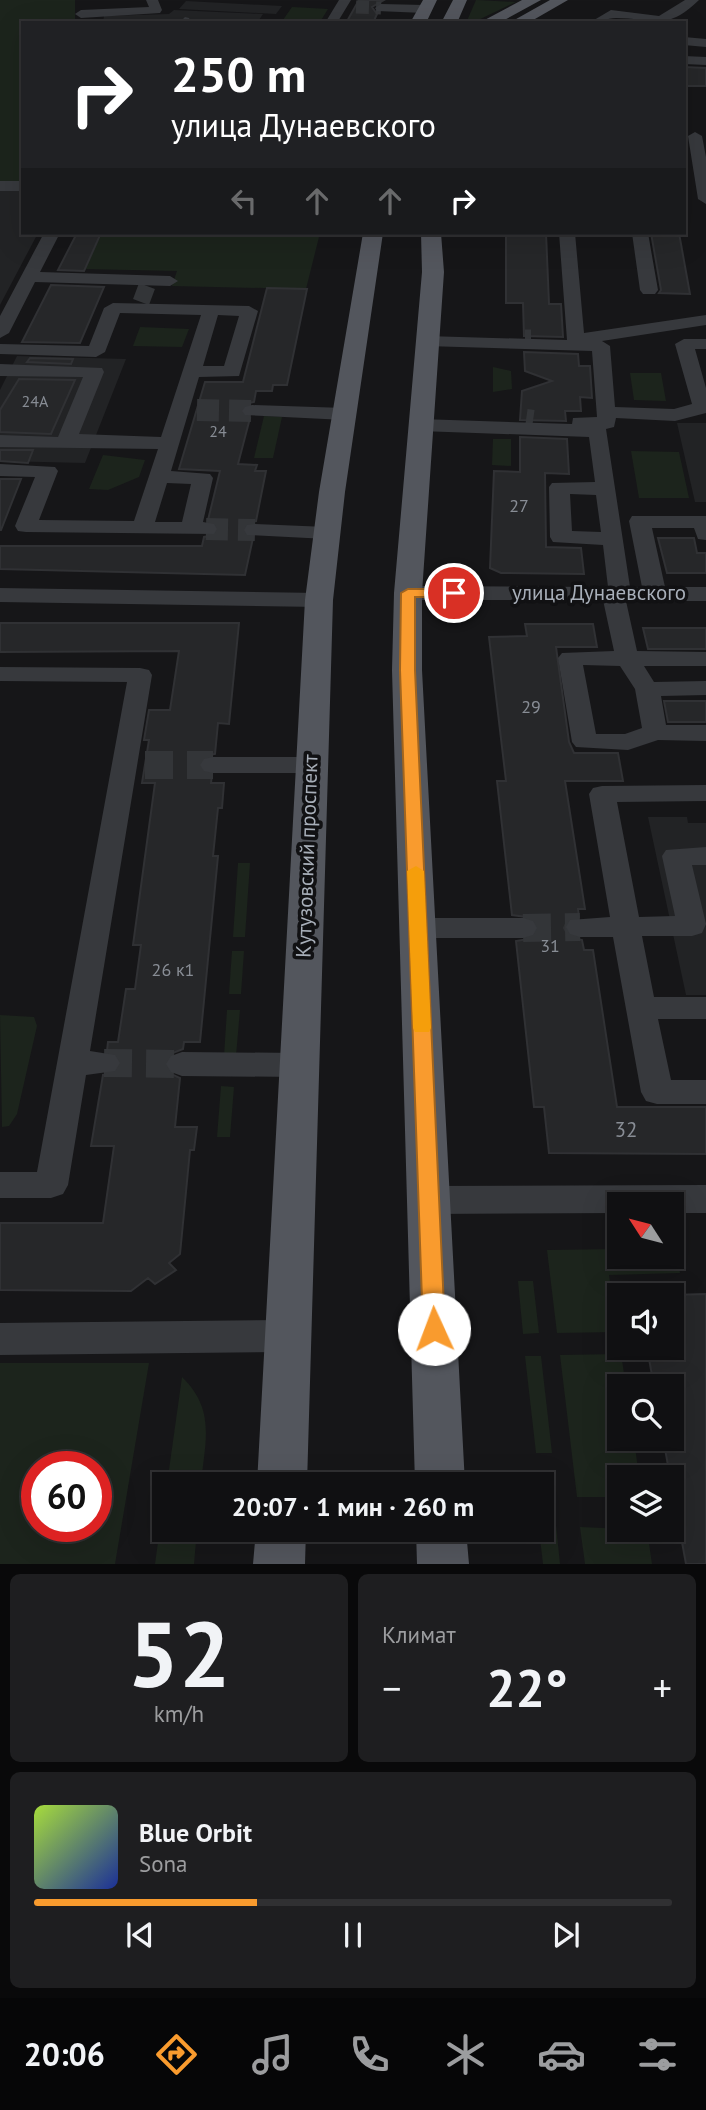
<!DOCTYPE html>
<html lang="ru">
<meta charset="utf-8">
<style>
body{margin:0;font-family:"PT Sans",sans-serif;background:#1e1e20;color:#f1f3f6;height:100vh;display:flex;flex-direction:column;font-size:26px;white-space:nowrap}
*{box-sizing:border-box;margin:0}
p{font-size:23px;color:#9c9d9f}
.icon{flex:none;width:38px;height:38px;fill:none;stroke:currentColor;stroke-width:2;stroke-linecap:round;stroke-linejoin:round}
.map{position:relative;height:1564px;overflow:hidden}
.details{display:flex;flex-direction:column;gap:10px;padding:10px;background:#09090a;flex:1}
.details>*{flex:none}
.top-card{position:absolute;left:21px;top:21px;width:665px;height:214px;border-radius:0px;box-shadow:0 7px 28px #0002,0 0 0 2px #303032;background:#202124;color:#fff;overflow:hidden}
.needle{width:46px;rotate:306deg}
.tools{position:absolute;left:607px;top:1192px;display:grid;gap:14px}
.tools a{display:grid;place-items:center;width:77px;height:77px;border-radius:0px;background:#101012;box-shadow:0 7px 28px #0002,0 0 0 2px #303032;font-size:35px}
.speed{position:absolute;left:21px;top:1451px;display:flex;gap:14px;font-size:35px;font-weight:700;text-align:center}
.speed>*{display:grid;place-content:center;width:91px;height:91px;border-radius:50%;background:#101012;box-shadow:0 7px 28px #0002,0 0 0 2px #303032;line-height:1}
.speed .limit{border:10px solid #d22;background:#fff;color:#111}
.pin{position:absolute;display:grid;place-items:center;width:60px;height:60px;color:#fff;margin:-30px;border:4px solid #fff;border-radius:50%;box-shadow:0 2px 7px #0007}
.me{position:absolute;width:77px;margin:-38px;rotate:358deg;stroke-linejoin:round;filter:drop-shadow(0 0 5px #0008)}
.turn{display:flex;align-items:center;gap:24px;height:147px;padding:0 35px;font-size:32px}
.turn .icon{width:91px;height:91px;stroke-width:2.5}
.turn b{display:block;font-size:49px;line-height:60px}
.lanes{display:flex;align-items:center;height:66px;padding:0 35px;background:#0003;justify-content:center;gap:35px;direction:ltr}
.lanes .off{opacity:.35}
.big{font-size:52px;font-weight:600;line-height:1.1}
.details .card{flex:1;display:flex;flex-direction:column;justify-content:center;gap:10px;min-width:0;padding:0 24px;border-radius:10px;background:#1e1e20}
.details .dial{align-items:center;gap:0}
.dial b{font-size:91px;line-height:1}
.song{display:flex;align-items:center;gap:21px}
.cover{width:84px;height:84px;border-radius:10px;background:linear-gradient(135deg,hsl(80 70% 55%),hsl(230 70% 35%))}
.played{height:7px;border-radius:4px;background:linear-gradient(90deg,#f99b2e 35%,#303032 35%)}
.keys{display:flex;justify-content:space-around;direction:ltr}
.heat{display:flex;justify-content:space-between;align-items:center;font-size:38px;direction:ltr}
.details .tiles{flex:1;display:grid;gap:10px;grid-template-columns:1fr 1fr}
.card:last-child{grid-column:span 2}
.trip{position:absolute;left:152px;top:1472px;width:402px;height:70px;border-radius:0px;background:#101012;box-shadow:0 7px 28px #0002,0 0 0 2px #303032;font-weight:600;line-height:70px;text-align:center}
.dock{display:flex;height:112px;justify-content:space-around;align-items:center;background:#060607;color:#9c9d9f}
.dock .icon{width:49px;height:49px}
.dock .active{color:#f99b2e}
.dock b{font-size:32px;color:#f1f3f6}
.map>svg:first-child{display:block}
</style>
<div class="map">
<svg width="706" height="1564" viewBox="0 0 706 1564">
<rect width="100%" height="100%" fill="#161618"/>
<path fill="#222325" d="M 186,1 L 282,6 L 276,14 L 179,9 Z
M 174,10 L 263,14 L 257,23 L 103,23 L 104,16 L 169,14 Z
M 23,181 L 23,233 L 38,233 L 0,305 L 0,182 Z
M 17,356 L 126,359 L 85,463 L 0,461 L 0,390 Z
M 677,423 L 706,423 L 706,502 L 695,502 Z
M 648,817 L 687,817 L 688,823 L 706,823 L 706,995 L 686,995 Z"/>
<path fill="#1c241c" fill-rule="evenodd" d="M 0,0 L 75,0 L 75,23 L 23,23 L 23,181 L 0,182 Z
M 476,0 L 516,2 L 472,23 L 466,23 Z
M 292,7 L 328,9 L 320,22 L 283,20 Z
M 102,233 L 320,233 L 306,289 L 172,286 L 177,271 L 85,269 Z
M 140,327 L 189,329 L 182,347 L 133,346 Z
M 493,367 L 511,371 L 512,389 L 493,392 Z
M 630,373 L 661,373 L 666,401 L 634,400 Z
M 264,416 L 282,417 L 273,458 L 254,458 Z
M 493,439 L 511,439 L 511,466 L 492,465 Z
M 631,451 L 679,452 L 689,498 L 639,498 Z
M 103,455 L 145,460 L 139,477 L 108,490 L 89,489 Z
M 238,863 L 250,863 L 245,937 L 233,937 Z
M 232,951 L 244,951 L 241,994 L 229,994 Z
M 227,1010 L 240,1010 L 236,1056 L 224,1056 Z
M 0,1015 L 34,1017 L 37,1026 L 17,1114 L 9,1126 L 2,1127 Z
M 221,1086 L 234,1087 L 230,1137 L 217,1137 Z
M 672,1248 L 675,1248 L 680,1273 L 609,1275 L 617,1332 L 557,1333 L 547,1250 L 619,1249 L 620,1256 L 672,1256 Z
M 518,1281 L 533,1281 L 539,1333 L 523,1334 Z
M 621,1354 L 626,1386 L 620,1386 L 620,1438 L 634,1439 L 639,1477 L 620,1477 L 619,1497 L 577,1497 L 560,1355 Z
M 525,1356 L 541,1356 L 552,1453 L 536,1453 Z
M 0,1363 L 149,1363 L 115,1564 L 0,1564 ZM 96,1466 L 96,1526 L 37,1526 L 37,1466 Z
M 182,1377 C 216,1410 205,1441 201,1484 L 167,1484 Z
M 164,1498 L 164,1530 L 197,1530 L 194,1564 L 155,1564 Z
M 556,1525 L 560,1564 L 543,1564 L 539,1530 L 542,1530 L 543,1526 Z
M 580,1527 L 647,1530 L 652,1564 L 585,1564 Z"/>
<path fill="#262729" stroke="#303134" stroke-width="2" d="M 359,0 L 384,0 L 372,7 L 377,14 L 373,23 L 346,23 Z
M 684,67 L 706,68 L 706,86 L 684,86 Z
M 77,233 L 101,233 L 84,271 L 58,270 Z
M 506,233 L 546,233 L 549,304 L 561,304 L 563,337 L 524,336 L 523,303 L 506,303 Z
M 651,233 L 679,233 L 690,294 L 659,293 L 661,290 Z
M 51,285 L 104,287 L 80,343 L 22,342 Z
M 267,288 L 307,289 L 287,385 L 273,385 L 272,391 L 256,391 L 254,402 L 244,404 L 239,411 L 243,417 L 250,418 L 238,464 L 257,465 L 255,471 L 266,471 L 256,521 L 247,522 L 242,529 L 245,536 L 253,538 L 245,575 L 0,569 L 0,546 L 202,546 L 204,537 L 216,535 L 219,528 L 214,521 L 208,520 L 220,471 L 179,469 L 205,382 L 243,382 Z
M 524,352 L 578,354 L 579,366 L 590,366 L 592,398 L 580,397 L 581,411 L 565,411 L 566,421 L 520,420 L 522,391 L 552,381 L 525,371 Z
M 30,358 L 73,359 L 71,364 L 27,362 Z
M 19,379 L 75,380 L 51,434 L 0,432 L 0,410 Z
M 520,437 L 567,439 L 569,474 L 545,473 L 546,547 L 581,548 L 584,574 L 501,573 L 490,568 L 494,471 L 520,472 Z
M 0,450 L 33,450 L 28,463 L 0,461 Z
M 0,479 L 21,479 L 1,530 L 0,530 Z
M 658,538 L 694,538 L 697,553 L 706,553 L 706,573 L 667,573 Z
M 0,623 L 239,623 L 229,724 L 218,723 L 215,754 L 203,756 L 198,764 L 202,772 L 212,775 L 211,783 L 224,783 L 222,808 L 218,808 L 213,856 L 218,856 L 200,1042 L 184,1042 L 183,1049 L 170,1054 L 164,1063 L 169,1073 L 180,1078 L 175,1127 L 197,1127 L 194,1150 L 190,1150 L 180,1254 L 169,1263 L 176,1270 L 155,1284 L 148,1278 L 131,1291 L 0,1290 L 0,1223 L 103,1223 L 114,1146 L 91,1146 L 103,1075 L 115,1074 L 122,1064 L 117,1054 L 107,1051 L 108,1042 L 118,1042 L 126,989 L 135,989 L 141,945 L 133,945 L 155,783 L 142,783 L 149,740 L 144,740 L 149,710 L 170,710 L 179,651 L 0,652 Z
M 525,624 L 593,624 L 597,647 L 556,647 L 569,742 L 574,753 L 618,753 L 623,781 L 565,781 L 585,909 L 578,909 L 579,917 L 568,919 L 564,928 L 569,937 L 582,940 L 584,950 L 593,950 L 617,1107 L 706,1107 L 706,1154 L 549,1153 L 544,1107 L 534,1107 L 516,941 L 534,938 L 539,927 L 534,918 L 512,915 L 497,781 L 506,781 L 489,637 L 527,636 Z
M 643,628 L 706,628 L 706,649 L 648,649 Z
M 664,701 L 706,701 L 706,722 L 668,722 Z
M 706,1294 L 706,1564 L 686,1564 L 663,1438 L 672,1438 L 672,1386 L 654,1386 L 647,1348 L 672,1348 L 672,1295 Z"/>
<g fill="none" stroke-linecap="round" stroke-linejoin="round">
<path stroke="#333538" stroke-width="13" stroke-dasharray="13 7" stroke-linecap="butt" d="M 356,7 L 381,8"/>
<path stroke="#333538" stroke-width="17" stroke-dasharray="17 9" stroke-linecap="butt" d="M 141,302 L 147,286
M 525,338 L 531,338"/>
<path stroke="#333538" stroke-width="22" stroke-dasharray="22 10" stroke-linecap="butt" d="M 197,410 L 252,411
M 526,420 L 533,421
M 206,529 L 255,530"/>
<path stroke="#333538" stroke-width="28" stroke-dasharray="28 14" stroke-linecap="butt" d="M 145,765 L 213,765
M 523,928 L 580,927
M 104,1063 L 182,1064"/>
<path fill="#37393d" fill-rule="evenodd" d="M 146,0 L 158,0 L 162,10 L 160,13 L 81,18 L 75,14 L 81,10 L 149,7 Z
M 339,0 L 351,0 L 337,23 L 325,23 Z
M 685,0 L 699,0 C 666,32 654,18 616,18 C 607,18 599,23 589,23 L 611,10 L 659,16 Z
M 381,4 L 424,5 L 430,9 L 424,13 L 377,11 L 375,8 Z
M 185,17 L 189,18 L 191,23 L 179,23 Z
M 684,37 L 706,39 L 706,47 L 684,45 Z
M 684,56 L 706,57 L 706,65 L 684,64 Z
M 695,132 L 702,136 L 706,157 L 706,204 L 698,199 L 688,136 Z
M 0,181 L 23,181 L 23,191 L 0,191 Z
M 44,233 L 60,233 L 40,272 L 170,276 L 178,281 L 170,286 L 35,282 L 9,333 L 0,338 L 0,316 Z
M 559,233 L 575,233 L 584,333 L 706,315 L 706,325 L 602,341 L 610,346 L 615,407 L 674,409 L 692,404 L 675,344 L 684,339 L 706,339 L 706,349 L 695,349 L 706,388 L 706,413 L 675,421 L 616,418 L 614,427 L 606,429 L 630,587 L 642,587 L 629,521 L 632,516 L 706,516 L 706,540 L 698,539 L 694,528 L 652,528 L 665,587 L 706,587 L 706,601 L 626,601 L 637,651 L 706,652 L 706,666 L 644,666 L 654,682 L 706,681 L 706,695 L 661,696 L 666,725 L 706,725 L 706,741 L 658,740 L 628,750 L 576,747 L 572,742 L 558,658 L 562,653 L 614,651 L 603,600 L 408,600 L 400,598 L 397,593 L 400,588 L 408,586 L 608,587 L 603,545 L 553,542 L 550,537 L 549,487 L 552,483 L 595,482 L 589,437 L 420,431 L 410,425 L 420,419 L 572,424 L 573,418 L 597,417 L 592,351 L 426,346 L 417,341 L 426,336 L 567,340 ZM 570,494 L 596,495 L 601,532 L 572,531 ZM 583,665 L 620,666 L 635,689 L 642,728 L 625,734 L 596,734 Z
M 632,233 L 648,233 L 658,290 L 655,294 L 643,294 L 640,290 Z
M 113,303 L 249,306 L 258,311 L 239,376 L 199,377 L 171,471 L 210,474 L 213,478 L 203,522 L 214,524 L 217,529 L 214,534 L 26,532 L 18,531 L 15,526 L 35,477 L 0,476 L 0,464 L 55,467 L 58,471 L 39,520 L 134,521 L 158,449 L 0,447 L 0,435 L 58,437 L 83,377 L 0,376 L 0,364 L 102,368 L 104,372 L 79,434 L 161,437 L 201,315 L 120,313 L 105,352 L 96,357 L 0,354 L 0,344 L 89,346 L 104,308 ZM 218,315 L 239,316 L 224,366 L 203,366 ZM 167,483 L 191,484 L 182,522 L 155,522 Z
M 252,405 L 345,408 L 355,414 L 345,420 L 245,415 L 242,411 L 245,407 Z
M 255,524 L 327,527 L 335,528 L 338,533 L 335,538 L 327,539 L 247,535 L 244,530 L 247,525 Z
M 0,588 L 319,593 L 327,595 L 330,600 L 327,605 L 319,607 L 0,602 Z
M 0,667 L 140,668 L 149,670 L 152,675 L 90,1051 L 115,1055 L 120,1063 L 115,1071 L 86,1075 L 68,1185 L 63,1194 L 51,1198 L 0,1198 L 0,1172 L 37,1172 L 127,682 L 0,681 Z
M 213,757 L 310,757 L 319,759 L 323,765 L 319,771 L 310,773 L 213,773 L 204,771 L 200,765 L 204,759 Z
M 706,785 L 706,801 L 617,802 L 639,917 L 675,916 L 662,856 L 666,850 L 706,847 L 706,865 L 692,865 L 706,924 L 702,933 L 692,936 L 642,936 L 654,997 L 706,997 L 706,1019 L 658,1019 L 671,1080 L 706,1080 L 706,1104 L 657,1104 L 646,1101 L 641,1092 L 613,937 L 580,937 L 570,934 L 566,927 L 570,920 L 610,917 L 589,794 L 593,788 L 602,786 Z
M 418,918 L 523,918 L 533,921 L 537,928 L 533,935 L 523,938 L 418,938 L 408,935 L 404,928 L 408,921 Z
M 182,1052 L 299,1053 L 310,1057 L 315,1065 L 310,1073 L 299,1077 L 182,1076 L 171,1072 L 166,1064 L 171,1056 Z
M 706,1185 L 706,1213 L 672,1213 L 672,1204 L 620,1204 L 620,1213 L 429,1214 L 417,1210 L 412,1200 L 417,1190 L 429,1186 Z
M 287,1320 L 300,1325 L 305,1336 L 300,1347 L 287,1352 L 0,1355 L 0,1323 Z"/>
<path fill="#53565d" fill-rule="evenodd" d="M 423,0 L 437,0 L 426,23 L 410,23 Z
M 453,0 L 467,0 L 457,23 L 441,23 Z
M 522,0 L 541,0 L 499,23 L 479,23 Z
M 550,0 L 568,0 L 528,23 L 509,23 Z
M 363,233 L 383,233 L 345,492 L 333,600 L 307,1484 L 257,1484 L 305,600 L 319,492 Z
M 421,233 L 441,233 L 444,272 L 422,593 L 422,670 L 465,1484 L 415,1484 L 392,670 L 394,593 L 422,272 Z
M 256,1530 L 306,1530 L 305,1564 L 253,1564 Z
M 416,1530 L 466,1530 L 469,1564 L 417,1564 Z"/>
</g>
<path fill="#f99b2e" stroke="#a2651e" stroke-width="2" d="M 408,589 L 454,589 L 461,593 L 454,597 L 415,597 L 415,670 L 445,1329 L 442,1336 L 434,1338 L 426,1336 L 423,1329 L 400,670 L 401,593 Z"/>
<path fill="#f59e0b" d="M 416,866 L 424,871 L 431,1028 L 429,1032 L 415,1032 L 413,1028 L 407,871 Z"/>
<g text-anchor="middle" stroke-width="7" stroke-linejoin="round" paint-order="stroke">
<g font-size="16" fill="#888d95">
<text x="35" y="407">24А</text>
<text x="218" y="437">24</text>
</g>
<g font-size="18" fill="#888d95">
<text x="519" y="512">27</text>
<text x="531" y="713">29</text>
<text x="550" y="952">31</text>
<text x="173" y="976">26 к1</text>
</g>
<g font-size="21" fill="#a8afb9" stroke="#111113">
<text x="599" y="600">улица Дунаевского</text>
<text transform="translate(307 856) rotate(-88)" y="7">Кутузовский проспект</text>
</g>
<g font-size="21" fill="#888d95">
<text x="626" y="1137">32</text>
</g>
</g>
</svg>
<div class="tools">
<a><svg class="needle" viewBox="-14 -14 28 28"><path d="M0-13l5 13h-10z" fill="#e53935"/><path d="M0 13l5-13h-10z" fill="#9c9d9f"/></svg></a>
<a><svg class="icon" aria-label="sound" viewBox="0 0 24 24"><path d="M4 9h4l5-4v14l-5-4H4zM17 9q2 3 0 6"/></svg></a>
<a><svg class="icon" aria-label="search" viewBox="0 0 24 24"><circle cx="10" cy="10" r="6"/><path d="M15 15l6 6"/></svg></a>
<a><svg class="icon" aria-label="layers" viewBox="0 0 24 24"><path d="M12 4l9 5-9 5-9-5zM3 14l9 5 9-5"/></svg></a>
</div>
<div class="speed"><div class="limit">60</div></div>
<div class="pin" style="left:454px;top:593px;background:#d93025"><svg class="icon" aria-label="arrive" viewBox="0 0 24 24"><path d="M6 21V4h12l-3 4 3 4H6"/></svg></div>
<svg class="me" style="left:434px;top:1329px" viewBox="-20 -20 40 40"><circle r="19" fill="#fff"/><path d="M0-13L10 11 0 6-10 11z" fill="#f99b2e"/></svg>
<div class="trip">20:07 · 1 мин · 260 m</div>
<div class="top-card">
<div class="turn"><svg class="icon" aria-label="right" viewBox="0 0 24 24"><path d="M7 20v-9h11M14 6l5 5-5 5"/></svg><div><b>250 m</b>улица Дунаевского</div></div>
<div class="lanes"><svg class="icon off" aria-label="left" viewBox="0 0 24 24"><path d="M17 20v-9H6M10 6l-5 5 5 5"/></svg><svg class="icon off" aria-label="ahead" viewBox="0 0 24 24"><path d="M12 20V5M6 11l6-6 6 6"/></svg><svg class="icon off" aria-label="ahead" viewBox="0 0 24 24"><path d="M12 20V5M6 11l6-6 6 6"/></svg><svg class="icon" aria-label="right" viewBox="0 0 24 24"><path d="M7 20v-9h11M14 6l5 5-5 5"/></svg></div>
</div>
</div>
<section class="details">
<div class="tiles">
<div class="card dial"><b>52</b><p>km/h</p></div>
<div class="card"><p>Климат</p>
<div class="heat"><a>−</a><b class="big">22°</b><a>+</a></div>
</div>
<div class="card">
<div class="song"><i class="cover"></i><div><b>Blue Orbit</b><p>Sona</p></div></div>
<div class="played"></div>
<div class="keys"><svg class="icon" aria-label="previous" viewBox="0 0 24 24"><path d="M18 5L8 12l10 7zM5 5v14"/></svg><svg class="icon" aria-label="pause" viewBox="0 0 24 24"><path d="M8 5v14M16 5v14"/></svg><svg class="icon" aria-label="next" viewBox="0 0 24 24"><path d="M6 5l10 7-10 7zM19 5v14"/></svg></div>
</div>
</div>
</section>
<nav class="dock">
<b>20:06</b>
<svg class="icon active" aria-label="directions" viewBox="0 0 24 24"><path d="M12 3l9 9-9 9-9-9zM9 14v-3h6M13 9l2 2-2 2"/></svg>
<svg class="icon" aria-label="music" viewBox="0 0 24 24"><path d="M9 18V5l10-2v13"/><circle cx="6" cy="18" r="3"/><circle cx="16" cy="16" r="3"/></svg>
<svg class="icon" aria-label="phone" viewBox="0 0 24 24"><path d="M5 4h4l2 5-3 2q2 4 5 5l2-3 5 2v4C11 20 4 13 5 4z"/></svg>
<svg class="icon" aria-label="climate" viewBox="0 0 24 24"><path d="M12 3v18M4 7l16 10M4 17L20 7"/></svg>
<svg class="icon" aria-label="car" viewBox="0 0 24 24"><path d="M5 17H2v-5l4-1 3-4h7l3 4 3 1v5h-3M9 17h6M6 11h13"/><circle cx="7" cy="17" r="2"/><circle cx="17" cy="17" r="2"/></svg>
<svg class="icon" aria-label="filters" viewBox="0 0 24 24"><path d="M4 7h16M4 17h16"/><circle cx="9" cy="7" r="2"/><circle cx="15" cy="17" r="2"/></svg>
</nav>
